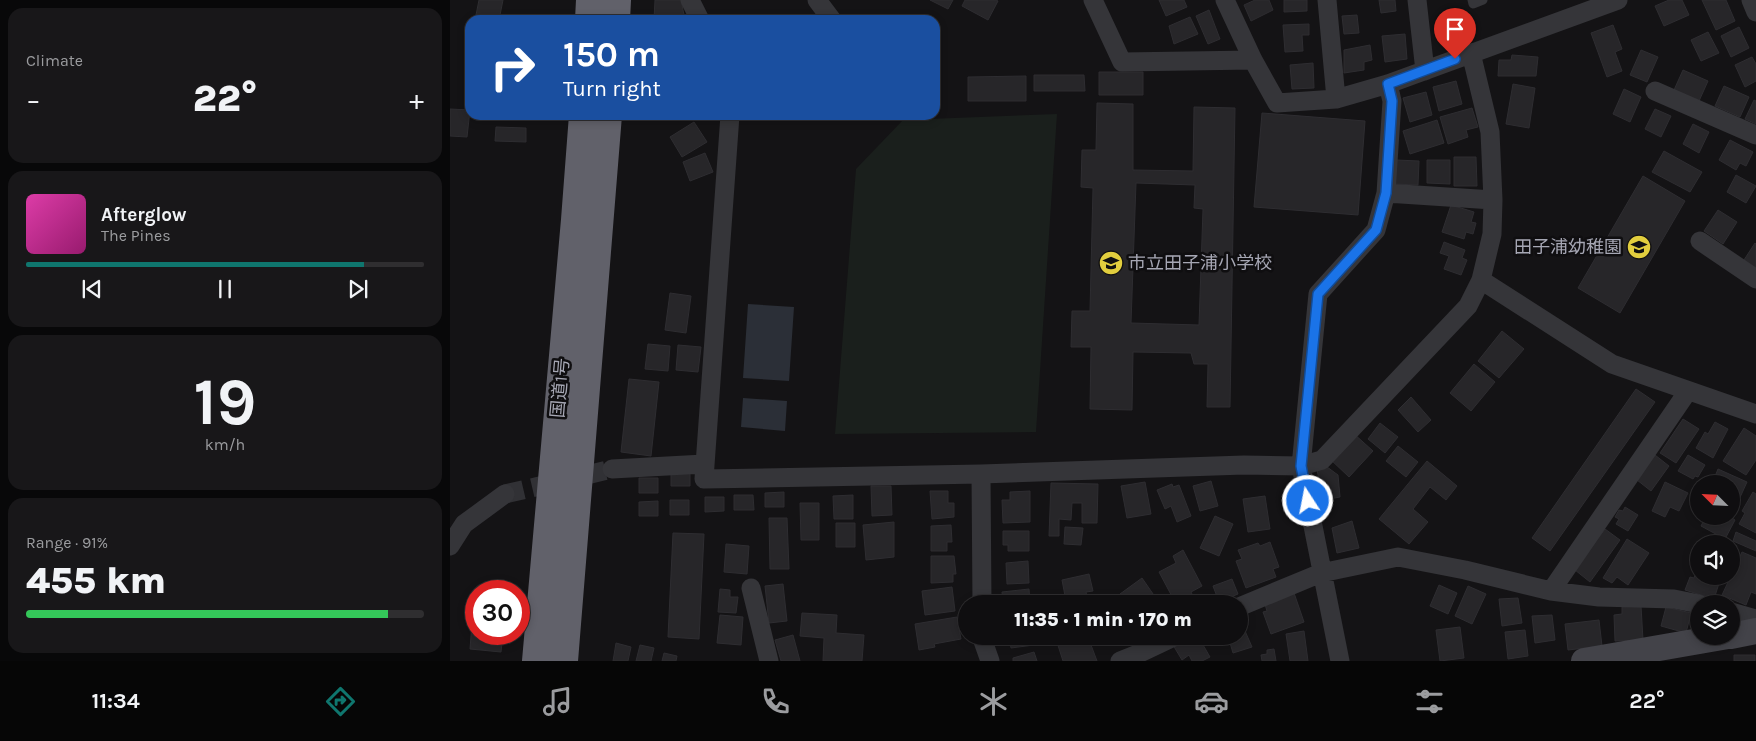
<!DOCTYPE html>
<meta charset="utf-8">
<style>
body{margin:0;font-family:Karla,"Noto Sans JP",sans-serif;background:#181719;color:#f1f3f6;height:100vh;display:flex;flex-direction:column;font-size:19px;white-space:nowrap}
*{box-sizing:border-box;margin:0}
p{font-size:16px;color:#9b9c9f}
.icon{flex:none;width:28px;height:28px;fill:none;stroke:currentColor;stroke-width:2;stroke-linecap:round;stroke-linejoin:round}
.map{position:relative;flex:1;overflow:hidden}
.sheet{display:flex;flex-direction:column;gap:8px;padding:8px;background:#080809;width:450px}
.sheet>*{flex:none}
.guide{position:absolute;left:15px;top:15px;width:475px;height:105px;border-radius:15px;box-shadow:0 2px 8px #0003,0 0 0 1px #2f2e30;background:#1a4fa0;color:#fff;overflow:hidden}
.needle{width:32px;rotate:294deg}
.controls{position:absolute;left:1240px;top:475px;display:grid;gap:10px}
.controls a{display:grid;place-items:center;width:50px;height:50px;border-radius:50%;background:#0f0e10;box-shadow:0 2px 8px #0003,0 0 0 1px #2f2e30;font-size:25px}
.speed{position:absolute;left:15px;top:580px;display:flex;gap:10px;font-size:25px;font-weight:700;text-align:center}
.speed>*{display:grid;place-content:center;width:65px;height:65px;border-radius:50%;background:#0f0e10;box-shadow:0 2px 8px #0003,0 0 0 1px #2f2e30;line-height:1}
.speed .limit{border:8px solid #d22;background:#fff;color:#111}
.pin{position:absolute;display:grid;place-items:center;width:42px;height:42px;color:#fff;margin:-51px -21px;border-radius:50% 50% 50% 0;rotate:-45deg;box-shadow:0 0 5px #0007}
.pin .icon{rotate:45deg}
.me{position:absolute;width:55px;margin:-28px;rotate:349deg;stroke-linejoin:round;filter:drop-shadow(0 0 4px #0008)}
.turn{display:flex;align-items:center;gap:18px;height:105px;padding:0 15px;font-size:22px}
.turn .icon{width:65px;height:65px;stroke-width:2.5}
.turn b{display:block;font-size:35px;line-height:42px}
.big{font-size:38px;font-weight:800;line-height:1.1}
.sheet .tile{flex:1;display:flex;flex-direction:column;justify-content:center;gap:8px;min-width:0;padding:0 18px;border-radius:15px;background:#181719}
.sheet .dial{align-items:center;gap:0}
.dial b{font-size:65px;line-height:1}
.song{display:flex;align-items:center;gap:15px}
.cover{width:60px;height:60px;border-radius:8px;background:linear-gradient(135deg,hsl(320 70% 55%),hsl(320 70% 35%))}
.played{height:5px;border-radius:2px;background:linear-gradient(90deg,#0f766e 85%,#2f2e30 85%)}
.keys{display:flex;justify-content:space-around;direction:ltr}
.heat{display:flex;justify-content:space-between;align-items:center;font-size:28px;direction:ltr}
.charge{height:8px;border-radius:4px;background:linear-gradient(90deg,#34c759 91%,#2f2e30 0)}
.trip{position:absolute;left:508px;top:595px;width:290px;height:50px;border-radius:25px;background:#0f0e10;box-shadow:0 2px 8px #0003,0 0 0 1px #2f2e30;font-weight:800;line-height:50px;text-align:center}
.menu{display:flex;height:80px;justify-content:space-around;align-items:center;background:#060606;color:#9b9c9f}
.menu .icon{width:35px;height:35px}
.menu .active{color:#0f766e}
.menu b{font-size:22px;color:#f1f3f6}
main{display:flex;flex:1;min-height:0}
.map>svg:first-child{display:block}
</style>
<main>
<section class="sheet">
<div class="tile"><p>Climate</p>
<div class="heat"><a>−</a><b class="big">22°</b><a>+</a></div>
</div>
<div class="tile">
<div class="song"><i class="cover"></i><div><b>Afterglow</b><p>The Pines</p></div></div>
<div class="played"></div>
<div class="keys"><svg class="icon" aria-label="previous" viewBox="0 0 24 24"><path d="M18 5L8 12l10 7zM5 5v14"/></svg><svg class="icon" aria-label="pause" viewBox="0 0 24 24"><path d="M8 5v14M16 5v14"/></svg><svg class="icon" aria-label="next" viewBox="0 0 24 24"><path d="M6 5l10 7-10 7zM19 5v14"/></svg></div>
</div>
<div class="tile dial"><b>19</b><p>km/h</p></div>
<div class="tile"><p>Range · 91%</p><b class="big">455 km</b><div class="charge"></div></div>
</section>
<div class="map">
<svg width="1306" height="661" viewBox="0 0 1306 661">
<rect width="100%" height="100%" fill="#141315"/>
<path fill="#1a1f1c" d="M 607,114 L 586,432 L 385,434 L 406,169 L 453,120 Z"/>
<path fill="#2b2f37" d="M 298,304 L 344,307 L 339,381 L 293,378 Z
M 293,398 L 337,401 L 335,431 L 291,427 Z"/>
<path fill="#272629" stroke="#2e2d31" fill-rule="evenodd" d="M 29,0 L 53,0 L 49,20 L 25,20 Z
M 205,0 L 231,0 L 235,20 L 204,20 Z
M 480,0 L 503,0 L 498,9 Z
M 515,0 L 546,0 L 548,1 L 538,20 L 512,6 Z
M 709,0 L 734,0 L 737,7 L 716,16 Z
M 805,0 L 819,0 L 823,10 L 801,21 L 794,5 Z
M 834,0 L 857,0 L 857,11 L 834,12 Z
M 929,0 L 945,0 L 946,11 L 931,13 Z
M 1219,0 L 1232,0 L 1239,15 L 1214,26 L 1205,6 Z
M 1252,0 L 1276,0 L 1285,21 L 1266,30 Z
M 759,10 L 770,39 L 758,44 L 746,16 Z
M 907,15 L 909,33 L 894,34 L 892,16 Z
M 740,17 L 748,34 L 724,44 L 719,26 Z
M 859,24 L 859,35 L 852,35 L 853,51 L 835,52 L 833,25 Z
M 1163,25 L 1172,49 L 1165,52 L 1172,71 L 1157,77 L 1141,33 Z
M 1289,27 L 1299,48 L 1281,57 L 1271,36 Z
M 1258,32 L 1269,53 L 1251,61 L 1241,40 Z
M 955,34 L 957,59 L 935,62 L 932,36 Z
M 920,45 L 922,60 L 914,62 L 914,70 L 894,73 L 894,50 Z
M 1191,50 L 1208,57 L 1197,82 L 1180,75 Z
M 1062,55 L 1088,57 L 1086,76 L 1048,76 L 1049,60 L 1061,60 Z
M 1302,57 L 1306,64 L 1306,81 L 1295,87 L 1285,65 Z
M 863,63 L 864,88 L 842,89 L 840,65 Z
M 1233,70 L 1258,81 L 1249,101 L 1224,90 Z
M 649,72 L 693,72 L 693,95 L 649,95 Z
M 584,75 L 634,75 L 635,91 L 584,91 Z
M 576,76 L 576,101 L 518,101 L 518,77 Z
M 1006,81 L 1012,104 L 989,111 L 983,87 Z
M 1063,84 L 1085,88 L 1079,128 L 1056,124 Z
M 1274,86 L 1299,97 L 1290,117 L 1265,106 Z
M 1174,89 L 1191,97 L 1180,122 L 1163,114 Z
M 976,92 L 982,115 L 960,122 L 953,98 Z
M 1304,100 L 1306,101 L 1306,124 L 1295,119 Z
M 647,103 L 683,104 L 683,170 L 743,171 L 744,107 L 785,108 L 780,407 L 757,407 L 758,364 L 744,364 L 741,353 L 683,352 L 682,410 L 640,409 L 641,347 L 621,347 L 622,311 L 640,311 L 643,188 L 631,187 L 632,150 L 646,150 ZM 686,183 L 745,185 L 744,208 L 753,209 L 749,325 L 681,323 Z
M 1022,108 L 1028,127 L 1016,130 L 1018,137 L 998,144 L 990,117 Z
M 0,109 L 20,110 L 17,137 L 0,136 Z
M 1205,109 L 1221,116 L 1211,137 L 1195,129 Z
M 812,113 L 915,121 L 908,215 L 804,207 Z
M 987,120 L 994,143 L 960,154 L 953,131 Z
M 244,122 L 257,142 L 232,157 L 220,137 Z
M 1243,124 L 1259,132 L 1249,153 L 1233,144 Z
M 46,127 L 76,128 L 76,142 L 45,141 Z
M 1280,140 L 1303,152 L 1296,166 L 1290,163 L 1286,170 L 1269,160 Z
M 1214,151 L 1252,172 L 1240,192 L 1202,172 Z
M 255,153 L 263,172 L 240,181 L 233,162 Z
M 1004,157 L 1026,157 L 1027,186 L 1004,186 Z
M 946,160 L 969,161 L 968,185 L 945,184 Z
M 977,160 L 1000,160 L 1000,184 L 977,183 Z
M 1286,175 L 1306,186 L 1296,203 L 1277,192 Z
M 1193,176 L 1235,201 L 1170,313 L 1128,288 Z
M 1001,205 L 1024,212 L 1021,222 L 1026,223 L 1023,234 L 1016,232 L 1014,239 L 992,232 Z
M 1268,210 L 1287,222 L 1273,244 L 1254,231 Z
M 994,242 L 1015,250 L 1012,258 L 1017,260 L 1011,275 L 994,269 L 999,256 L 990,253 Z
M 1305,243 L 1306,244 L 1306,271 L 1292,263 Z
M 220,293 L 241,296 L 236,333 L 215,330 Z
M 1052,331 L 1074,349 L 1049,378 L 1028,361 Z
M 198,344 L 220,346 L 218,371 L 195,369 Z
M 228,345 L 251,347 L 248,372 L 226,370 Z
M 1024,364 L 1045,382 L 1021,411 L 1000,393 Z
M 179,379 L 209,382 L 201,456 L 171,452 Z
M 1186,389 L 1205,402 L 1100,551 L 1082,538 Z
M 961,397 L 981,420 L 968,432 L 948,410 Z
M 1233,419 L 1249,429 L 1226,463 L 1210,453 Z
M 1265,422 L 1278,429 L 1263,458 L 1246,448 L 1255,432 L 1258,434 Z
M 930,423 L 948,437 L 935,453 L 918,439 Z
M 1294,428 L 1306,436 L 1306,460 L 1296,475 L 1273,461 Z
M 903,433 L 923,451 L 899,477 L 879,458 Z
M 948,446 L 968,462 L 956,477 L 936,461 Z
M 1205,455 L 1219,466 L 1201,491 L 1187,480 Z
M 1238,455 L 1255,465 L 1248,477 L 1245,476 L 1243,479 L 1228,471 Z
M 977,461 L 1007,486 L 996,500 L 980,487 L 963,509 L 978,522 L 959,544 L 929,519 Z
M 873,464 L 888,475 L 890,497 L 879,499 L 880,503 L 873,504 L 867,469 Z
M 1268,469 L 1297,482 L 1287,504 L 1281,501 L 1281,484 L 1262,484 Z
M 240,471 L 240,486 L 221,486 L 221,472 Z
M 189,478 L 208,478 L 208,493 L 189,493 Z
M 761,481 L 768,506 L 750,511 L 743,486 Z
M 695,482 L 701,514 L 677,518 L 671,486 Z
M 1215,482 L 1238,493 L 1229,511 L 1220,507 L 1215,517 L 1202,511 Z
M 601,483 L 648,484 L 647,523 L 632,523 L 632,503 L 622,503 L 621,520 L 609,519 L 609,536 L 599,536 Z
M 722,484 L 723,487 L 729,485 L 741,516 L 727,522 L 721,506 L 715,509 L 707,490 Z
M 421,486 L 441,486 L 442,515 L 422,516 Z
M 480,491 L 498,491 L 498,503 L 504,503 L 504,517 L 482,519 Z
M 580,491 L 580,522 L 553,523 L 552,500 L 560,500 L 560,492 Z
M 334,492 L 334,507 L 315,507 L 315,493 Z
M 1303,492 L 1306,494 L 1306,533 L 1289,524 L 1295,513 L 1292,511 Z
M 284,495 L 303,495 L 304,510 L 284,510 Z
M 403,495 L 403,519 L 384,519 L 383,496 Z
M 815,496 L 820,529 L 798,532 L 793,499 Z
M 255,497 L 274,497 L 274,511 L 255,512 Z
M 220,500 L 239,500 L 239,515 L 220,515 Z
M 208,501 L 208,516 L 189,516 L 189,502 Z
M 350,503 L 369,503 L 369,540 L 351,540 Z
M 1175,507 L 1188,515 L 1178,531 L 1166,524 L 1169,519 L 1165,517 L 1169,510 L 1173,511 Z
M 765,516 L 783,524 L 769,556 L 750,548 Z
M 1256,516 L 1279,516 L 1285,520 L 1275,539 L 1251,526 Z
M 319,518 L 337,518 L 339,569 L 320,569 Z
M 902,521 L 909,548 L 887,553 L 882,528 Z
M 444,522 L 444,557 L 416,560 L 413,525 Z
M 386,523 L 405,523 L 405,547 L 386,547 Z
M 501,525 L 502,542 L 497,542 L 497,551 L 481,551 L 481,526 Z
M 615,527 L 633,528 L 631,545 L 614,544 Z
M 1155,529 L 1170,540 L 1140,582 L 1125,570 Z
M 553,531 L 579,531 L 579,551 L 558,551 L 558,545 L 553,545 Z
M 1286,532 L 1306,541 L 1306,551 L 1283,541 Z
M 223,533 L 254,534 L 249,639 L 218,637 Z
M 1265,537 L 1280,544 L 1252,544 L 1254,538 L 1262,541 Z
M 1177,539 L 1199,553 L 1178,585 L 1167,577 L 1162,583 L 1153,578 Z
M 820,542 L 829,567 L 823,569 L 826,577 L 796,588 L 786,561 L 792,559 L 788,550 L 808,543 L 810,546 Z
M 276,544 L 299,546 L 297,574 L 274,572 Z
M 1281,544 L 1287,546 L 1281,559 Z
M 733,550 L 752,586 L 741,592 L 746,602 L 742,604 L 726,604 L 709,572 L 726,563 L 723,556 Z
M 1292,552 L 1306,558 L 1306,594 L 1301,592 L 1296,605 L 1272,595 Z
M 481,556 L 504,556 L 506,574 L 503,574 L 503,582 L 481,583 Z
M 578,561 L 579,583 L 557,584 L 556,563 Z
M 1247,569 L 1249,576 L 1271,577 L 1264,599 L 1235,590 L 1240,577 L 1244,578 Z
M 639,574 L 643,591 L 636,592 L 637,597 L 616,601 L 612,580 Z
M 692,578 L 710,604 L 677,604 L 670,594 Z
M 782,579 L 788,594 L 769,602 L 763,586 Z
M 333,584 L 337,621 L 319,623 L 315,586 Z
M 989,585 L 1007,593 L 998,614 L 980,606 Z
M 1018,586 L 1036,594 L 1022,624 L 1005,616 Z
M 502,587 L 505,611 L 475,615 L 472,591 Z
M 270,589 L 280,590 L 280,597 L 288,597 L 286,613 L 268,612 Z
M 579,589 L 580,604 L 553,604 L 552,592 Z
M 843,590 L 854,622 L 821,634 L 813,612 L 817,611 L 814,601 Z
M 1068,598 L 1072,623 L 1052,626 L 1049,599 Z
M 1191,606 L 1193,640 L 1165,641 L 1164,615 L 1172,614 L 1172,607 Z
M 1216,607 L 1241,613 L 1236,633 L 1211,626 Z
M 23,610 L 26,610 L 26,634 L 53,634 L 51,652 L 20,649 Z
M 1247,612 L 1249,613 L 1249,629 L 1244,628 Z
M 352,613 L 387,615 L 386,633 L 414,635 L 412,661 L 373,661 L 374,638 L 350,636 Z
M 270,615 L 293,617 L 291,645 L 267,643 Z
M 1102,615 L 1105,640 L 1085,643 L 1082,616 Z
M 507,617 L 511,639 L 484,644 L 485,647 L 469,650 L 465,624 Z
M 1149,620 L 1152,646 L 1118,650 L 1115,624 Z
M 792,624 L 802,647 L 783,653 L 778,636 L 789,636 L 789,626 Z
M 1010,627 L 1014,658 L 990,661 L 986,630 Z
M 1075,630 L 1078,656 L 1058,659 L 1055,632 Z
M 854,631 L 858,661 L 840,661 L 836,634 Z
M 343,635 L 350,661 L 331,661 L 325,640 Z
M 556,636 L 583,636 L 584,645 L 561,648 L 559,637 L 556,638 Z
M 605,636 L 645,636 L 648,643 L 641,645 L 647,661 L 613,661 Z
M 736,636 L 748,636 L 760,657 L 752,661 L 742,661 L 739,655 L 732,660 L 723,645 Z
M 166,643 L 181,647 L 178,661 L 163,661 Z
M 190,645 L 204,648 L 201,661 L 186,661 Z
M 824,649 L 826,661 L 812,661 L 811,655 L 817,654 L 817,650 Z
M 584,652 L 587,661 L 563,661 L 563,658 Z
M 214,653 L 227,656 L 226,661 L 212,661 Z
M 1284,655 L 1305,655 L 1305,661 L 1284,661 Z"/>
<g fill="none" stroke-linecap="round" stroke-linejoin="round">
<path stroke="#313135" stroke-width="19" stroke-dasharray="19 9" stroke-linecap="butt" d="M 55,494 L 162,469"/>
<path stroke="#353539" stroke-width="9" d="M 1022,0 L 1023,4 L 1033,0"/>
<path stroke="#353539" stroke-width="19" d="M 240,0 L 250,20
M 367,0 L 382,20
M 643,0 L 672,62 L 803,60
M 775,0 L 803,60 L 827,103 L 886,99 L 938,84 L 1168,0
M 877,0 L 886,99
M 967,0 L 975,71
M 1301,0 L 1306,12
M 1205,91 L 1306,135
M 280,115 L 254,479 L 531,474 L 794,465 L 851,466 L 872,460 L 1018,306 L 1031,280 L 1042,234 L 1043,200 L 1040,132 L 1021,53
M 936,193 L 1043,200
M 1250,241 L 1306,279
M 1031,280 L 1162,364 L 1306,414
M 162,469 L 254,464
M 531,474 L 532,604
M 0,546 L 14,524 L 55,494
M 301,588 L 319,661
M 1101,591 L 1238,391
M 789,607 L 871,573 L 948,557 L 1015,570 L 1101,591 L 1149,597 L 1224,599 L 1249,604
M 1281,612 L 1306,619
M 533,636 L 533,641 L 540,661
M 670,661 L 690,653 L 726,636
M 890,661 L 851,466 L 868,294 L 926,230 L 936,193 L 942,101 L 938,84"/>
<path stroke="#434349" stroke-width="26" d="M 1281,636 L 1306,631
M 1134,661 L 1278,636"/>
<path stroke="#61616a" stroke-width="28" d="M 139,20 L 140,0
M 166,20 L 167,0
M 86,661 L 125,220 L 133,115
M 114,661 L 158,115"/>
</g>
<g fill="none" stroke-linecap="round" stroke-linejoin="round">
<g stroke="#114b97" stroke-width="12">
<path id="route" d="M 858,501 L 851,466 L 868,294 L 926,230 L 936,193 L 942,101 L 938,84 L 1005,59"/>
</g>
<use href="#route" stroke="#1a73e8" stroke-width="9"/>
</g>
<defs>
<g id="school-disc" transform="scale(1.25)"><circle r="9.5" fill="#e2ce3e" stroke="#0f0e10"/><path d="M0-5L7-2L0 1L-7-2ZM-4 1L0 2.5L4 1V4Q0 6-4 4Z" fill="#111"/></g>
</defs>
<g fill-rule="evenodd">
<use href="#school-disc" x="1189" y="247"/>
<use href="#school-disc" x="661" y="263"/>
</g>
<g text-anchor="middle" stroke-width="5" stroke-linejoin="round" paint-order="stroke">
<g font-size="18" fill="#a6a7b4" stroke="#0f0e10" text-anchor="end">
<text x="1172" y="253">田子浦幼稚園</text>
<text x="678" y="269" text-anchor="start">市立田子浦小学校</text>
</g>
<g font-size="18" fill="#a6a7b4" stroke="#0f0e10">
<text transform="translate(110 388) rotate(-85)" y="6">国道1号</text>
</g>
</g>
</svg>
<div class="controls">
<a><svg class="needle" viewBox="-14 -14 28 28"><path d="M0-13l5 13h-10z" fill="#e53935"/><path d="M0 13l5-13h-10z" fill="#9b9c9f"/></svg></a>
<a><svg class="icon" aria-label="sound" viewBox="0 0 24 24"><path d="M4 9h4l5-4v14l-5-4H4zM17 9q2 3 0 6"/></svg></a>
<a><svg class="icon" aria-label="layers" viewBox="0 0 24 24"><path d="M12 4l9 5-9 5-9-5zM3 14l9 5 9-5"/></svg></a>
</div>
<div class="speed"><div class="limit">30</div></div>
<div class="pin" style="left:1005px;top:59px;background:#d93025"><svg class="icon" aria-label="arrive" viewBox="0 0 24 24"><path d="M6 21V4h12l-3 4 3 4H6"/></svg></div>
<svg class="me" style="left:858px;top:501px" viewBox="-20 -20 40 40"><circle r="17" fill="#1a73e8" stroke="#fff" stroke-width="3"/><path d="M0-11L8 9 0 5-8 9z" fill="#fff"/></svg>
<div class="trip">11:35 · 1 min · 170 m</div>
<div class="guide">
<div class="turn"><svg class="icon" aria-label="right" viewBox="0 0 24 24"><path d="M7 20v-9h11M14 6l5 5-5 5"/></svg><div><b>150 m</b>Turn right</div></div>
</div>
</div>
</main>
<nav class="menu">
<b>11:34</b>
<svg class="icon active" aria-label="directions" viewBox="0 0 24 24"><path d="M12 3l9 9-9 9-9-9zM9 14v-3h6M13 9l2 2-2 2"/></svg>
<svg class="icon" aria-label="music" viewBox="0 0 24 24"><path d="M9 18V5l10-2v13"/><circle cx="6" cy="18" r="3"/><circle cx="16" cy="16" r="3"/></svg>
<svg class="icon" aria-label="phone" viewBox="0 0 24 24"><path d="M5 4h4l2 5-3 2q2 4 5 5l2-3 5 2v4C11 20 4 13 5 4z"/></svg>
<svg class="icon" aria-label="climate" viewBox="0 0 24 24"><path d="M12 3v18M4 7l16 10M4 17L20 7"/></svg>
<svg class="icon" aria-label="car" viewBox="0 0 24 24"><path d="M5 17H2v-5l4-1 3-4h7l3 4 3 1v5h-3M9 17h6M6 11h13"/><circle cx="7" cy="17" r="2"/><circle cx="17" cy="17" r="2"/></svg>
<svg class="icon" aria-label="filters" viewBox="0 0 24 24"><path d="M4 7h16M4 17h16"/><circle cx="9" cy="7" r="2"/><circle cx="15" cy="17" r="2"/></svg>
<b>22°</b>
</nav>
